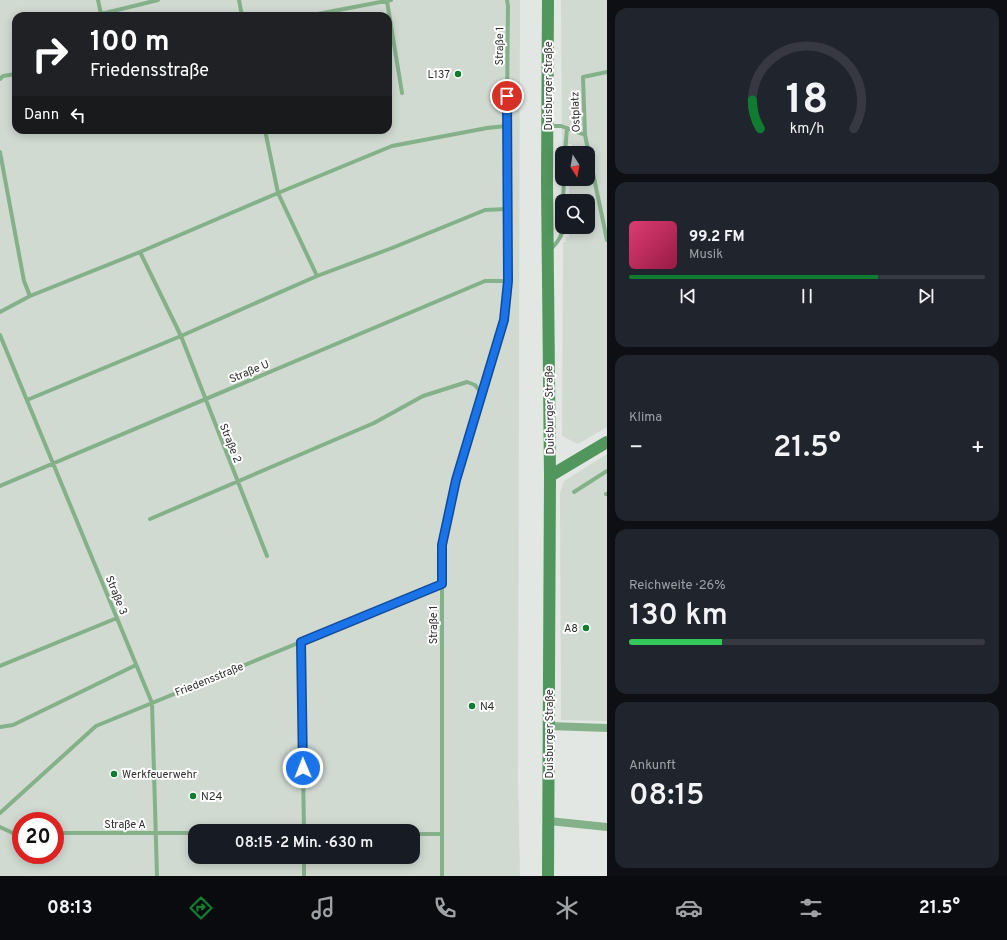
<!DOCTYPE html>
<html lang="de">
<meta charset="utf-8">
<style>
body{margin:0;font-family:Overpass,sans-serif;background:#20242c;color:#f1f3f6;height:100vh;display:flex;flex-direction:column;font-size:15px;white-space:nowrap}
*{box-sizing:border-box;margin:0}
p{font-size:13px;color:#9ea1a6}
.icon{flex:none;width:22px;height:22px;fill:none;stroke:currentColor;stroke-width:2;stroke-linecap:round;stroke-linejoin:round}
.map{position:relative;flex:1;overflow:hidden}
.drawer{display:flex;flex-direction:column;gap:8px;padding:8px;background:#0d0f14;width:400px}
.drawer>*{flex:none}
.top-card{position:absolute;left:12px;top:12px;width:380px;height:122px;border-radius:12px;box-shadow:0 2px 10px #0003;background:#202124;color:#fff;overflow:hidden}
.needle{width:26px;rotate:169deg}
.buttons{position:absolute;left:555px;top:146px;display:grid;gap:8px}
.buttons a{display:grid;place-items:center;width:40px;height:40px;border-radius:8px;background:#171b24;box-shadow:0 2px 10px #0003;font-size:20px}
.speed{position:absolute;left:12px;top:812px;display:flex;gap:8px;font-size:20px;font-weight:700;text-align:center}
.speed>*{display:grid;place-content:center;width:52px;height:52px;border-radius:50%;background:#171b24;box-shadow:0 2px 10px #0003;line-height:1}
.speed .limit{border:6px solid #d22;background:#fff;color:#111}
.pin{position:absolute;display:grid;place-items:center;width:34px;height:34px;color:#fff;margin:-17px;border:2px solid #fff;border-radius:50%;box-shadow:0 1px 4px #0007}
.me{position:absolute;width:44px;margin:-22px;rotate:359deg;stroke-linejoin:round;filter:drop-shadow(0 0 3px #0008)}
.turn{display:flex;align-items:center;gap:14px;height:84px;padding:0 12px;font-size:18px}
.turn .icon{width:52px;height:52px;stroke-width:2.5}
.turn b{display:block;font-size:28px;line-height:34px}
.then{display:flex;align-items:center;height:38px;padding:0 12px;background:#0003;gap:8px;font-size:15px}
.big{font-size:30px;font-weight:600;line-height:1.1}
.drawer .widget{flex:1;display:flex;flex-direction:column;justify-content:center;gap:6px;min-width:0;padding:0 14px;border-radius:12px;background:#20242c}
.drawer .dial{align-items:center;gap:0}
.dial svg{height:104px;overflow:visible;fill:none;stroke:#363941;stroke-width:7;stroke-linecap:round;text-anchor:middle}
.dial text{fill:#f1f3f6;stroke:none}
.song{display:flex;align-items:center;gap:12px}
.cover{width:48px;height:48px;border-radius:6px;background:linear-gradient(135deg,hsl(340 70% 55%),hsl(340 70% 35%))}
.played{height:4px;border-radius:2px;background:linear-gradient(90deg,#0f7c31 70%,#363941 70%)}
.keys{display:flex;justify-content:space-around;direction:ltr}
.heat{display:flex;justify-content:space-between;align-items:center;font-size:22px;direction:ltr}
.charge{height:6px;border-radius:3px;background:linear-gradient(90deg,#34c759 26%,#363941 0)}
.trip{position:absolute;left:188px;top:824px;width:232px;height:40px;border-radius:12px;background:#171b24;box-shadow:0 2px 10px #0003;font-weight:600;line-height:40px;text-align:center}
.menu{display:flex;height:64px;justify-content:space-around;align-items:center;background:#090b0e;color:#9ea1a6}
.menu .icon{width:28px;height:28px}
.menu .current{color:#0f7c31}
.menu b{font-size:18px;color:#f1f3f6}
main{display:flex;flex:1;min-height:0}
.map>svg:first-child{display:block}
</style>
<main>
<div class="map">
<svg width="607" height="876" viewBox="0 0 607 876">
<rect width="100%" height="100%" fill="#e2e7e3"/>
<path fill="#d0dad1" fill-rule="evenodd" d="M 0,0 L 520,0 L 518,780 L 520,876 L 0,876 ZM 16,16 L 388,16 L 388,130 L 16,130 ZM 21,821 L 55,821 L 55,855 L 21,855 ZM 195,831 L 413,831 L 413,857 L 195,857 Z
M 561,0 L 607,0 L 607,427 L 578,444 L 562,436 L 563,242 L 566,242 L 566,237 L 569,237 L 569,227 L 588,227 L 588,201 L 569,201 L 569,179 L 588,179 L 588,153 L 572,153 L 572,144 L 562,145 Z
M 607,454 L 607,721 L 561,720 L 560,493 L 564,481 Z"/>
<g fill="none" stroke-linecap="round" stroke-linejoin="round">
<path stroke="#85b18a" stroke-width="4" d="M 98,0 L 101,14
M 239,0 L 242,16
M 387,1 L 402,93
M 101,16 L 101,14 L 158,0
M 307,16 L 391,0
M 607,72 L 583,77 L 585,135 L 607,240
M 0,79 L 3,76 L 16,74
M 549,126 L 561,126 L 585,135
M 0,152 L 24,281 L 30,296
M 565,153 L 567,128
M 563,201 L 564,179
M 551,249 C 557,243 563,236 563,227
M 140,252 L 181,336 L 317,276 L 278,193 L 392,146 L 487,128 L 506,126
M 317,276 L 392,248 L 485,210 L 506,209
M 0,312 L 30,296 L 140,252 L 278,193 L 265,130
M 0,335 L 152,703 L 157,876
M 27,400 L 181,336 L 267,556
M 0,486 L 485,281 L 508,281
M 574,492 L 607,471
M 606,494 L 607,494
M 150,519 L 374,423 L 423,396 L 467,382 L 475,385 L 482,394
M 301,642 L 304,831
M 0,666 L 117,618
M 0,727 L 13,725 L 136,665
M 0,813 L 96,726 L 442,584
M 0,827 L 15,834 L 21,834
M 55,833 L 195,833
M 413,834 L 442,834
M 304,876 L 304,857
M 442,876 L 442,545 L 456,480 L 504,320 L 508,281 L 506,209 L 508,6 L 507,0"/>
<path stroke="#85b18a" stroke-width="8" d="M 549,726 L 607,728
M 549,821 L 607,827"/>
<path stroke="#51965c" stroke-width="12" d="M 550,476 L 607,442
M 548,876 L 550,476 L 547,182 L 548,0"/>
</g>
<g fill="none" stroke-linecap="round" stroke-linejoin="round">
<g stroke="#114b97" stroke-width="10">
<path id="route" d="M 303,768 L 301,642 L 442,584 L 442,545 L 456,480 L 504,320 L 508,281 L 507,96"/>
</g>
<use href="#route" stroke="#1a73e8" stroke-width="7"/>
</g>
<g fill="#0f7c31" stroke="#fff" stroke-width="1.5">
<circle cx="458" cy="74" r="4"/>
<circle cx="586" cy="628" r="4"/>
<circle cx="472" cy="706" r="4"/>
<circle cx="114" cy="774" r="4"/>
<circle cx="193" cy="796" r="4"/>
</g>
<g text-anchor="middle" stroke-width="4" stroke-linejoin="round" paint-order="stroke">
<g font-size="11" fill="#2d2f2d" stroke="#fff">
<text transform="translate(499 46) rotate(-89)" y="4">Straße 1</text>
<text transform="translate(548 86) rotate(-90)" y="4">Duisburger Straße</text>
<text transform="translate(575 112) rotate(-92)" y="4">Ostplatz</text>
<text transform="translate(249 371) rotate(-23)" y="4">Straße U</text>
<text transform="translate(549 410) rotate(-91)" y="4">Duisburger Straße</text>
<text transform="translate(231 443) rotate(68)" y="4">Straße 2</text>
<text transform="translate(117 595) rotate(68)" y="4">Straße 3</text>
<text transform="translate(433 625) rotate(-90)" y="4">Straße 1</text>
<text transform="translate(209 679) rotate(-22)" y="4">Friedensstraße</text>
<text transform="translate(549 734) rotate(-90)" y="4">Duisburger Straße</text>
<text x="125" y="828">Straße A</text>
</g>
<g font-size="11" fill="#2d2f2d" stroke="#fff" text-anchor="start">
<text x="450" y="78" text-anchor="end">L137</text>
<text x="578" y="632" text-anchor="end">A8</text>
<text x="480" y="710">N4</text>
<text x="122" y="778">Werkfeuerwehr</text>
<text x="201" y="800">N24</text>
</g>
</g>
</svg>
<div class="buttons">
<a><svg class="needle" viewBox="-14 -14 28 28"><path d="M0-13l5 13h-10z" fill="#e53935"/><path d="M0 13l5-13h-10z" fill="#9ea1a6"/></svg></a>
<a><svg class="icon" aria-label="search" viewBox="0 0 24 24"><circle cx="10" cy="10" r="6"/><path d="M15 15l6 6"/></svg></a>
</div>
<div class="speed"><div class="limit">20</div></div>
<div class="pin" style="left:507px;top:96px;background:#d93025"><svg class="icon" aria-label="arrive" viewBox="0 0 24 24"><path d="M6 21V4h12l-3 4 3 4H6"/></svg></div>
<svg class="me" style="left:303px;top:768px" viewBox="-20 -20 40 40"><circle r="17" fill="#1a73e8" stroke="#fff" stroke-width="3"/><path d="M0-11L8 9 0 5-8 9z" fill="#fff"/></svg>
<div class="trip">08:15 · 2 Min. · 630 m</div>
<div class="top-card">
<div class="turn"><svg class="icon" aria-label="right" viewBox="0 0 24 24"><path d="M7 20v-9h11M14 6l5 5-5 5"/></svg><div><b>100 m</b>Friedensstraße</div></div>
<div class="then">Dann<svg class="icon" aria-label="left" viewBox="0 0 24 24"><path d="M17 20v-9H6M10 6l-5 5 5 5"/></svg></div>
</div>
</div>
<section class="drawer">
<div class="widget dial"><svg viewBox="0 0 100 80">
<path d="M14 69A42 42 0 1 1 86 69"/>
<path d="M14 69A42 42 0 0 1 8 47" stroke="#0f7c31"/>
<text x="50" y="56" font-size="32" font-weight="700">18</text>
<text x="50" y="72" font-size="11">km/h</text>
</svg></div>
<div class="widget">
<div class="song"><i class="cover"></i><div><b>99.2 FM</b><p>Musik</p></div></div>
<div class="played"></div>
<div class="keys"><svg class="icon" aria-label="previous" viewBox="0 0 24 24"><path d="M18 5L8 12l10 7zM5 5v14"/></svg><svg class="icon" aria-label="pause" viewBox="0 0 24 24"><path d="M8 5v14M16 5v14"/></svg><svg class="icon" aria-label="next" viewBox="0 0 24 24"><path d="M6 5l10 7-10 7zM19 5v14"/></svg></div>
</div>
<div class="widget"><p>Klima</p>
<div class="heat"><a>−</a><b class="big">21.5°</b><a>+</a></div>
</div>
<div class="widget"><p>Reichweite · 26%</p><b class="big">130 km</b><div class="charge"></div></div>
<div class="widget"><p>Ankunft</p><b class="big">08:15</b></div>
</section>
</main>
<nav class="menu">
<b>08:13</b>
<svg class="icon current" aria-label="directions" viewBox="0 0 24 24"><path d="M12 3l9 9-9 9-9-9zM9 14v-3h6M13 9l2 2-2 2"/></svg>
<svg class="icon" aria-label="music" viewBox="0 0 24 24"><path d="M9 18V5l10-2v13"/><circle cx="6" cy="18" r="3"/><circle cx="16" cy="16" r="3"/></svg>
<svg class="icon" aria-label="phone" viewBox="0 0 24 24"><path d="M5 4h4l2 5-3 2q2 4 5 5l2-3 5 2v4C11 20 4 13 5 4z"/></svg>
<svg class="icon" aria-label="climate" viewBox="0 0 24 24"><path d="M12 3v18M4 7l16 10M4 17L20 7"/></svg>
<svg class="icon" aria-label="car" viewBox="0 0 24 24"><path d="M5 17H2v-5l4-1 3-4h7l3 4 3 1v5h-3M9 17h6M6 11h13"/><circle cx="7" cy="17" r="2"/><circle cx="17" cy="17" r="2"/></svg>
<svg class="icon" aria-label="filters" viewBox="0 0 24 24"><path d="M4 7h16M4 17h16"/><circle cx="9" cy="7" r="2"/><circle cx="15" cy="17" r="2"/></svg>
<b>21.5°</b>
</nav>
